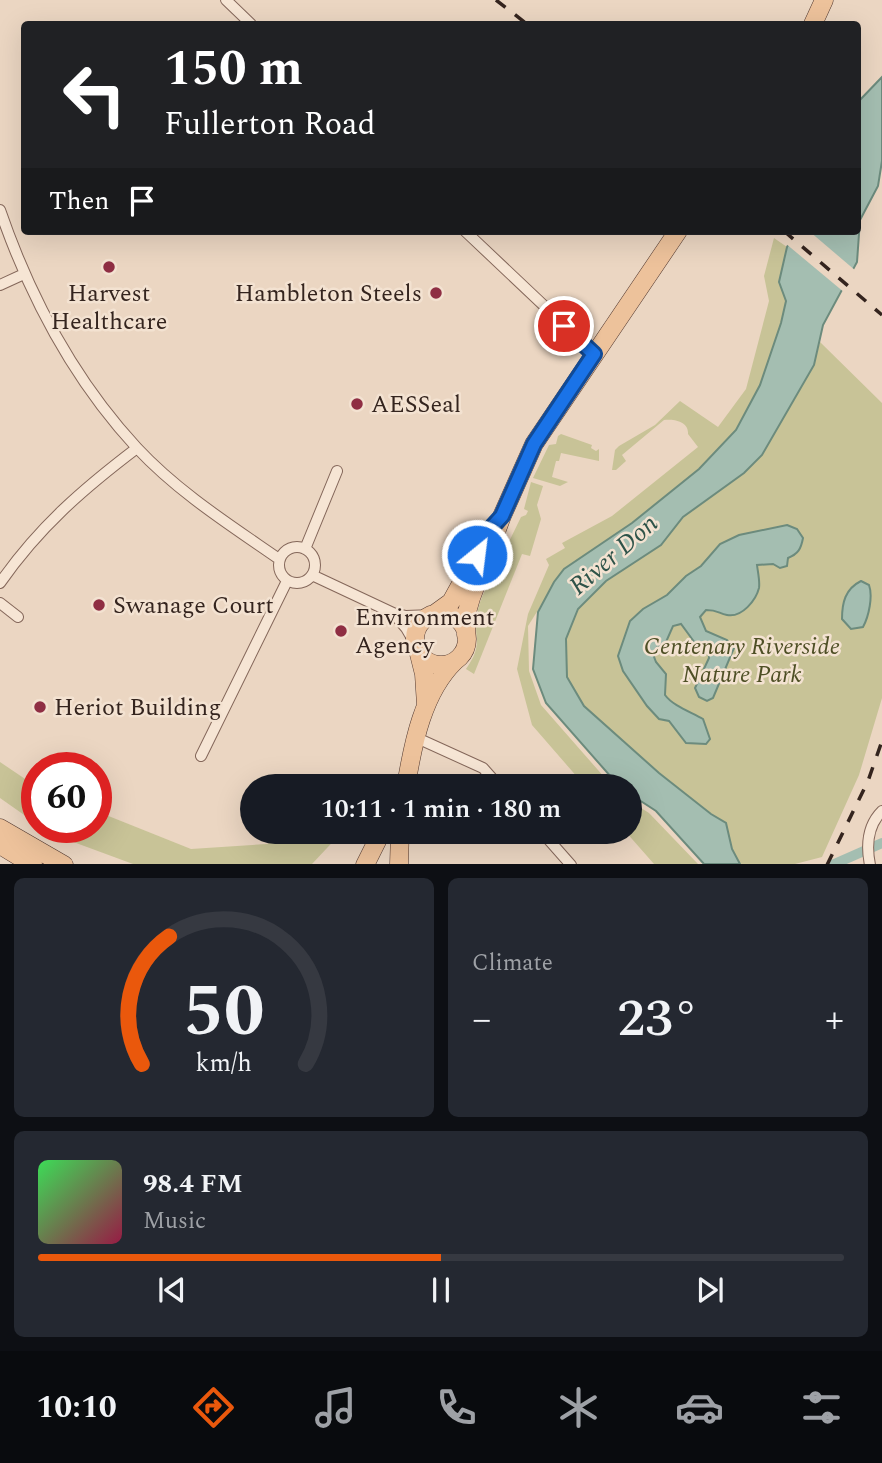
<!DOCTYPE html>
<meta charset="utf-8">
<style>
body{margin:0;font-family:Spectral,serif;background:#242831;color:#f1f3f6;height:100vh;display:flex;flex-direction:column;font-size:26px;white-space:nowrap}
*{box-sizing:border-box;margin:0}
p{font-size:23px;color:#9ea1a6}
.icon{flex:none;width:38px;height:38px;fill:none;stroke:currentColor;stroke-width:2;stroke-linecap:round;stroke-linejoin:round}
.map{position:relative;height:864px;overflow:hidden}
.sheet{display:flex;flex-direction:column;gap:14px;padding:14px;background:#0d0f14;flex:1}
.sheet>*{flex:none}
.top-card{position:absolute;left:21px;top:21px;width:840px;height:214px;border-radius:7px;box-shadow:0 7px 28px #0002;background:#202124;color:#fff;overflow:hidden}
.speed{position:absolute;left:21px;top:752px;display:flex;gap:14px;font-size:35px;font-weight:700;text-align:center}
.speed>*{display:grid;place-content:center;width:91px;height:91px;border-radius:50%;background:#171b24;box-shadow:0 7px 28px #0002;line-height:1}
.speed .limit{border:10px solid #d22;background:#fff;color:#111}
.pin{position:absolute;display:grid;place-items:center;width:60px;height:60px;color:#fff;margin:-30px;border:4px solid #fff;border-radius:50%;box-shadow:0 2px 7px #0007}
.me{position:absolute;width:77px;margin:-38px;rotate:29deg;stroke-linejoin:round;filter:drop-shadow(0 0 5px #0008)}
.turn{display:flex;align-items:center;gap:24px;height:147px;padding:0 28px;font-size:32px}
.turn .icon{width:91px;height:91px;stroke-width:2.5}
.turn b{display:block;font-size:49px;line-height:60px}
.then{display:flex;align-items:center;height:66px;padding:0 28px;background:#0003;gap:14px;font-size:26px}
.big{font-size:52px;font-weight:600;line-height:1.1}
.sheet .card{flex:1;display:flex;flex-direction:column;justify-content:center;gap:10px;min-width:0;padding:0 24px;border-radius:10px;background:#242831}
.sheet .dial{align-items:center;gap:0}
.dial svg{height:182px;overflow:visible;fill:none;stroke:#363941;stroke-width:7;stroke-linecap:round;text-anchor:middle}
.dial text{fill:#f1f3f6;stroke:none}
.song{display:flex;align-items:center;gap:21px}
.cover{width:84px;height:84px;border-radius:10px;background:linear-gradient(135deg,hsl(130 70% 55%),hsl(340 70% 35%))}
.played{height:7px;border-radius:4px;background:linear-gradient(90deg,#ea580c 50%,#363941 50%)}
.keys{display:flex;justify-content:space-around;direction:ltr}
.heat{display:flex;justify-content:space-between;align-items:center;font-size:38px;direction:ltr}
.sheet .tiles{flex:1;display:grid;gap:14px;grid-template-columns:1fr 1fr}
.card:last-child{grid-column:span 2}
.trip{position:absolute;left:240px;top:774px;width:402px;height:70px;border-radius:35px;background:#171b24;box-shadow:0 7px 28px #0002;font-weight:600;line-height:70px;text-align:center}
.menu{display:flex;height:112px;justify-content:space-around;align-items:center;background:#090b0e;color:#9ea1a6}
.menu .icon{width:49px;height:49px}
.menu .on{color:#ea580c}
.menu b{font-size:32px;color:#f1f3f6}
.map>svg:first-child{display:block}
</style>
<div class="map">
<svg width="882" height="865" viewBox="0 0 882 865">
<rect width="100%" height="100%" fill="#ebd6c2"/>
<path fill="#c8c397" d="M 774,238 L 787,247 L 779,281 L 786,301 L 781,323 L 760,385 L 736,430 L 699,469 L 632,523 L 564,569 L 528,626 L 529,671 L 541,705 L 612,786 L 585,786 L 532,725 L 517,669 L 528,614 L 549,565 L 546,559 L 565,548 L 562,543 L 612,516 L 698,447 L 688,434 C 689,421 673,419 664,420 L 622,455 L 626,461 L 616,470 L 612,470 L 615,450 L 619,446 L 655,425 L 680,401 L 718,427 L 746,389 L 769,301 L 764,276 Z
M 820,342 L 882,403 L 882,698 L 859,775 L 822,857 L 795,864 L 740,864 L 732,849 L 726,823 L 711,814 L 659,773 L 584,706 L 567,677 L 566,639 L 578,609 L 606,581 L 661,545 L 683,517 L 744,473 L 814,365 Z
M 561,434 L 592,445 L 591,448 L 596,451 L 599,449 L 599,461 L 561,453 L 559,461 L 556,461 L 552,477 L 568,482 L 560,486 L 533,478 L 549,445 L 556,444 L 558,436 Z
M 531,482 L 543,486 L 537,505 L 541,519 L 530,556 L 522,554 L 474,674 L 466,669 C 484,643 473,640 477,615 C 479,598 490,581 498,567 L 503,569 L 503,566 L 499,564 L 501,558 L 521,517 L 526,515 L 528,511 L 524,509 Z
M 0,762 L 37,787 L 37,824 L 0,798 Z
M 630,801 L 649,813 L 698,864 L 654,864 L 625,831 L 630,831 Z
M 96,811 L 191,849 L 267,844 L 300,831 L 343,831 L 312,864 L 133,864 L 49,833 L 42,828 L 96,828 Z"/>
<path fill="#a4beb1" stroke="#6c8b7d" stroke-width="2" d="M 882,77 L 882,161 L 878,186 L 860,220 L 857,262 L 823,325 L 814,365 L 762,455 L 744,473 L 683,517 L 661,545 L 606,581 L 578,609 L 566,639 L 567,677 L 584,706 L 659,773 L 711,814 L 726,823 L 732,849 L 740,864 L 704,864 L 656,811 L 630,794 L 630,786 L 619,786 L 546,703 L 533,669 L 538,612 L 554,582 L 564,569 L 632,523 L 699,469 L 736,430 L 760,385 L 781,323 L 786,301 L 779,282 L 787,247 L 796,231 L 858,231 L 858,102 Z
M 787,525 L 797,529 L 803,538 C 801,549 798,554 788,558 L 787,566 L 780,568 L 773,564 L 757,565 C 758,573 760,581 759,588 C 756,600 742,618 727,615 C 718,613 718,610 706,610 L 700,617 L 706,631 L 727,640 L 734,648 L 713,698 L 707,701 L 699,697 L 695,688 L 709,658 L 708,648 L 700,642 L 695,643 L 681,624 L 673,626 L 666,642 L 657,647 L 653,654 L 656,662 L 666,674 L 665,695 C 673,706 691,712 703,719 L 710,739 L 706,744 L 686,743 L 669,721 L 659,719 L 647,706 L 623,671 L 618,656 L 630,621 L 643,609 L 667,595 L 686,576 L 701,566 L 720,544 L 739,535 Z
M 861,581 L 869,585 C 873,596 869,616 863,627 L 851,629 L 842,619 C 842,603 845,589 861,581 Z"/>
<path fill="#ebd6c2" d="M 792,231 L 809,231 L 856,271 L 845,293 L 785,243 Z"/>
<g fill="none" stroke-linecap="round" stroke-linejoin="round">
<path stroke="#a4beb1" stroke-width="10" d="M 832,865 L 882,843"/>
<g stroke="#84675a" stroke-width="12">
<path id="minor" d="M 226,0 L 251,24
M 0,210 C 30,297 75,381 137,448 C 178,492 230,525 279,559
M 465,231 L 594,353
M 0,285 L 24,274
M279 565a18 18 0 1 1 36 0a18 18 0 1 1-36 0Z
M 305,549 L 337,471
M 312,575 L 393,613
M 0,583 C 39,527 83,489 137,448
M 0,603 L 18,617
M 416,645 L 406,628 L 393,613 L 406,616 L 432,615
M 417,738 L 483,768 L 499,786
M 201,756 L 287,581
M 541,831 L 571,865
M 870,865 C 866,845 868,825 882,811"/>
</g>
<g stroke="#51372e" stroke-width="19">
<path id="primary" d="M 813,24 L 824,0
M415 639a26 26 0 1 1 52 0a26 26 0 1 1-52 0Z
M 433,615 L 451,602 L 479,551
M 466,635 L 467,612 L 471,598 L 502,516 L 534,444 L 678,231
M 419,654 L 424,674 L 426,705
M 406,786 C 413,743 423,692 455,661
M 0,828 L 64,865
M 0,845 L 33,865
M 365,865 L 382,831
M 399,865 L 400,831"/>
</g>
<use href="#minor" stroke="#f6e5d4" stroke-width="10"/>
<use href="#primary" stroke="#edc29b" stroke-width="18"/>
<path stroke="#34241e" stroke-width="3.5" stroke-dasharray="12 12" stroke-linecap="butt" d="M 496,0 L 527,24
M 784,231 L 882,315
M 827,865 L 868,781 L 882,741"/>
</g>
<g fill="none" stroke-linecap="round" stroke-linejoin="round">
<g stroke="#114b97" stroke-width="18">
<path id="route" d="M 477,555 L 491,528 L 502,516 L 534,444 L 594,354 L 564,326"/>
</g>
<use href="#route" stroke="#1a73e8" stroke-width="12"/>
</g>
<g fill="#8f2e43" stroke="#f3e2d1" stroke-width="2.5">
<circle cx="109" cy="267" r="7"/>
<circle cx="436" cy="293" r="7"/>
<circle cx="357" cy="404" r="7"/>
<circle cx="99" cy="605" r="7"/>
<circle cx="341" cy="631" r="7"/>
<circle cx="40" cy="707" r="7"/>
</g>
<g text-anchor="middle" stroke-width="5" stroke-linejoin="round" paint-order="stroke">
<g font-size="24" fill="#34241e" stroke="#f3e2d1" text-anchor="start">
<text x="109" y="301" text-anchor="middle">Harvest<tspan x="109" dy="28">Healthcare</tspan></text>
<text x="422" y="301" text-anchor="end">Hambleton Steels</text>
<text x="371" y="412">AESSeal</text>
<text x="113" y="613">Swanage Court</text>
<text x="355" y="625">Environment<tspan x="355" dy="28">Agency</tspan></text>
<text x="54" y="715">Heriot Building</text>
</g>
<g font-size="24" font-style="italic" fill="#4e4f25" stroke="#f3e2d1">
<text x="742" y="654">Centenary Riverside<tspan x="742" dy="28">Nature Park</tspan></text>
</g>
<g font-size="26" font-style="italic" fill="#2e5349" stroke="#f3e2d1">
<text transform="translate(613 554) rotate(-41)" y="9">River Don</text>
</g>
</g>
</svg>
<div class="speed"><div class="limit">60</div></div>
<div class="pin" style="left:564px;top:326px;background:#d93025"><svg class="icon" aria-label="arrive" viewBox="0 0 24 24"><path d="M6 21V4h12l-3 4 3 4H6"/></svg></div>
<svg class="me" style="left:477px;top:555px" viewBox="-20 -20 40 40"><circle r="17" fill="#1a73e8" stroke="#fff" stroke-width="3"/><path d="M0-11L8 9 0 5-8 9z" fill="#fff"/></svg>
<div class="trip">10:11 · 1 min · 180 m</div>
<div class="top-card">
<div class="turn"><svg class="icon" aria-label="left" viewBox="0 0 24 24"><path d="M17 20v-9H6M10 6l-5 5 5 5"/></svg><div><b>150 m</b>Fullerton Road</div></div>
<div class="then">Then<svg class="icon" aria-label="arrive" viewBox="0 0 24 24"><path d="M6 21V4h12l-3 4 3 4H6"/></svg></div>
</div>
</div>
<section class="sheet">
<div class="tiles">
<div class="card dial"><svg viewBox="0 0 100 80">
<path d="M14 69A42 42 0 1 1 86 69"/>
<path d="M14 69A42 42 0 0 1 26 13" stroke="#ea580c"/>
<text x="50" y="56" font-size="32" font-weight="700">50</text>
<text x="50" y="72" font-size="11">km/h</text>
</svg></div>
<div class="card"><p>Climate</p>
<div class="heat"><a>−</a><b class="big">23°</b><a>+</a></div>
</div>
<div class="card">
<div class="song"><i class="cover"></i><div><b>98.4 FM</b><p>Music</p></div></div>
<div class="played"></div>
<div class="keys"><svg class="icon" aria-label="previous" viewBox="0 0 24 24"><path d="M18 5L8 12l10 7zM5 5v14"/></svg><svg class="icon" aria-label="pause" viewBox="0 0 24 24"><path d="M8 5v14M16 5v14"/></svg><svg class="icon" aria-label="next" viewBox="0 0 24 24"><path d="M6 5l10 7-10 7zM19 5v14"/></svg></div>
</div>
</div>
</section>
<nav class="menu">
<b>10:10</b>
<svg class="icon on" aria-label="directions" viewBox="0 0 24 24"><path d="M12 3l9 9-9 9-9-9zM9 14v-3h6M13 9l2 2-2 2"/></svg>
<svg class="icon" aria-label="music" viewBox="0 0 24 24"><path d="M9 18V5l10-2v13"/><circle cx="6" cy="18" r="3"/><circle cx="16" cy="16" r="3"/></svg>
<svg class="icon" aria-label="phone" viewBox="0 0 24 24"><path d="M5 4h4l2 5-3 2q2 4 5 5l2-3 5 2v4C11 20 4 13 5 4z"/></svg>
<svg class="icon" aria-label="climate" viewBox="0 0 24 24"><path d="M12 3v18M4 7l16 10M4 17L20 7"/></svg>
<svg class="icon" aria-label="car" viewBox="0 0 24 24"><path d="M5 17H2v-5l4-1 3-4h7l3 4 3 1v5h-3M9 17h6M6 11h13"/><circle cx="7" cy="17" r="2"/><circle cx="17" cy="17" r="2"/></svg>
<svg class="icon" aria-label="filters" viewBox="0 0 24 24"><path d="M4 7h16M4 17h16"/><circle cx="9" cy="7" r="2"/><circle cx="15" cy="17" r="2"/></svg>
</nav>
